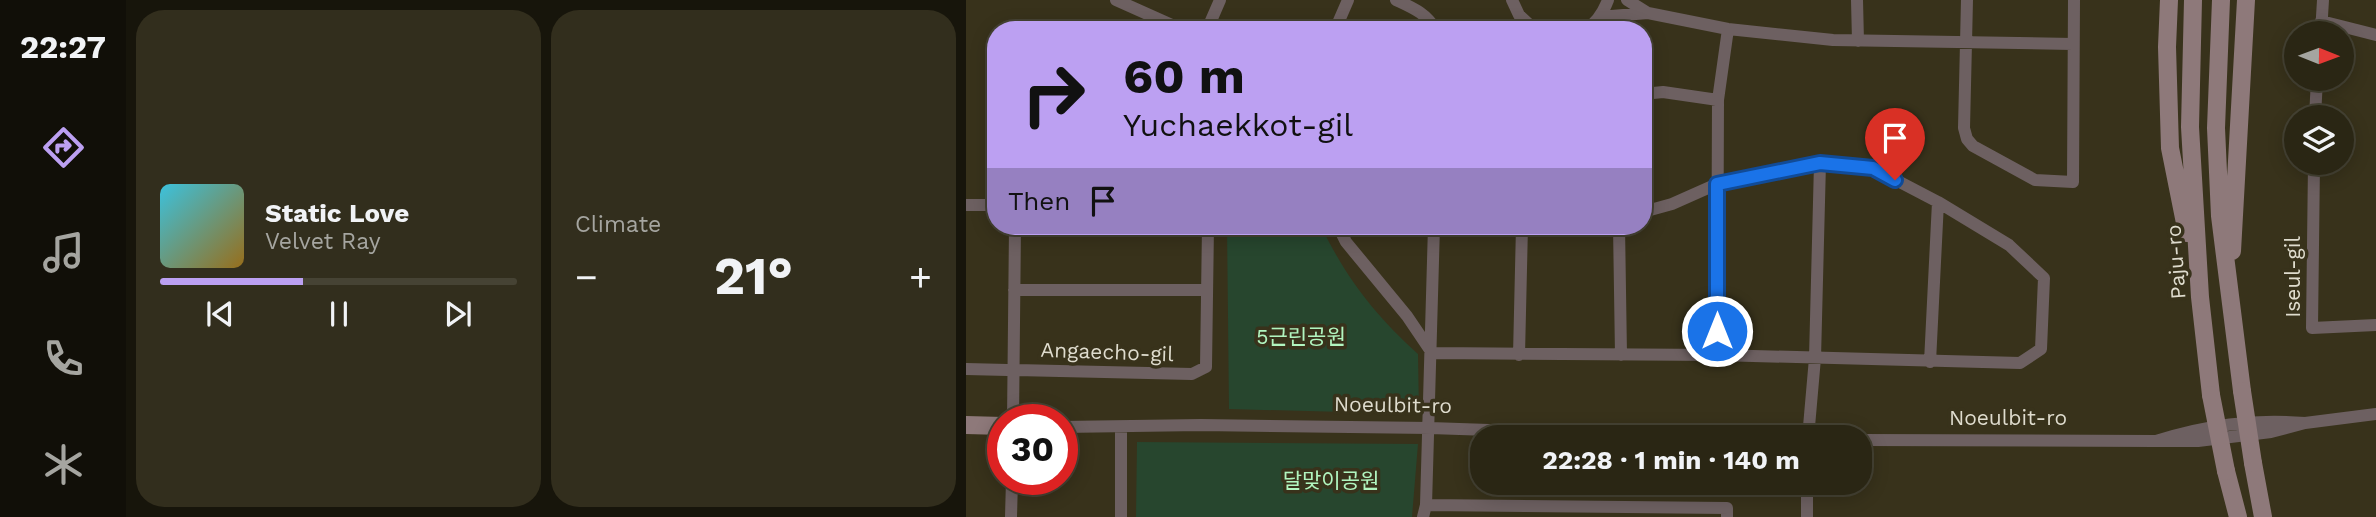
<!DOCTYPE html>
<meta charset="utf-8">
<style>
body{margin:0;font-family:"Work Sans","Noto Sans KR",sans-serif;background:#322e1d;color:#f1f3f6;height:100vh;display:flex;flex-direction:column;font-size:26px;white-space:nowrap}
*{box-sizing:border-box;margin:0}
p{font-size:23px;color:#a5a5a0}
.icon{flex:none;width:38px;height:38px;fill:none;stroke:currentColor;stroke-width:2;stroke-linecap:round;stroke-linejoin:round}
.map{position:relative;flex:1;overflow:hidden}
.drawer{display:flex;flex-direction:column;gap:10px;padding:10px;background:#17150b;width:840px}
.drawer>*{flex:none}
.hud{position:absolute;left:21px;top:21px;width:665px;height:214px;border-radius:28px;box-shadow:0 4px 18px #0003,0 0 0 2px #464334;background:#bca0f2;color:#111;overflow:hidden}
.needle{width:46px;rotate:91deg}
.tools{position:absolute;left:1318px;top:21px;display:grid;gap:14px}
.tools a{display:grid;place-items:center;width:70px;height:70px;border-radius:50%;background:#2a2614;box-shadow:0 4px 18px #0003,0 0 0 2px #464334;font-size:35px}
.speed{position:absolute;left:21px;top:404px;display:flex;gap:14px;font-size:35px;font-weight:700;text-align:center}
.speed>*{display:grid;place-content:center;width:91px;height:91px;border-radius:50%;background:#2a2614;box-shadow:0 4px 18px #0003,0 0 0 2px #464334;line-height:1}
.speed .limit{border:10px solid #d22;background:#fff;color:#111}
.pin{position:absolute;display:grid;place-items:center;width:60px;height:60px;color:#fff;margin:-72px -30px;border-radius:50% 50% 50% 0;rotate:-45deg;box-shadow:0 0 7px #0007}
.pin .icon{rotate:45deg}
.me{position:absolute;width:77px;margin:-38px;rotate:0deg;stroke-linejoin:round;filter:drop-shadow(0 0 5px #0008)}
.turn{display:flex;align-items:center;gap:24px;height:147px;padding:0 21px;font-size:32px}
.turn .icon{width:91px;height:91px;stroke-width:2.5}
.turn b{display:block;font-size:49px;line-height:60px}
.then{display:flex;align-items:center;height:66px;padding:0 21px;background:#0003;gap:14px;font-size:26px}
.big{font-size:52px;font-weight:700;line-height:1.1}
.drawer .widget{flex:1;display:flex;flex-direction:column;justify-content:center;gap:10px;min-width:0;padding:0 24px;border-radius:28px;background:#322e1d}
.song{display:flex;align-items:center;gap:21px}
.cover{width:84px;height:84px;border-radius:10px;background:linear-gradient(135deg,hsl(190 70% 55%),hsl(40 70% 35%))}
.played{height:7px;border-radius:4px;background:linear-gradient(90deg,#bca0f2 40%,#464334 40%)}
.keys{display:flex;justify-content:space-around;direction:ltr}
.heat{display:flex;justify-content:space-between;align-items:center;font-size:38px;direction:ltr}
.drawer .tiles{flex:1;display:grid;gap:10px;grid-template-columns:repeat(2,1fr)}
.trip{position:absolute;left:504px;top:425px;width:402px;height:70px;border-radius:28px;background:#2a2614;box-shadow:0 4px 18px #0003,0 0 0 2px #464334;font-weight:700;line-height:70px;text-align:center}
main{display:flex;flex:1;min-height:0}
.tab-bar{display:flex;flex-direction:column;width:126px;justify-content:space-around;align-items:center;background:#110f08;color:#a5a5a0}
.tab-bar .icon{width:49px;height:49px}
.tab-bar .selected{color:#bca0f2}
.tab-bar b{font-size:32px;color:#f1f3f6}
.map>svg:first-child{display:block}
</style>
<main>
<nav class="tab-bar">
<b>22:27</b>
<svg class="icon selected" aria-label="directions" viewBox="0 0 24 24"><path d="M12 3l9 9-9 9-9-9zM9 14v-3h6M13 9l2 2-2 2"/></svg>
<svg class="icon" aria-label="music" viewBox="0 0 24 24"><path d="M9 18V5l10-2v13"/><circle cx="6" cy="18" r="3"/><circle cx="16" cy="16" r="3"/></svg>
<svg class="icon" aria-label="phone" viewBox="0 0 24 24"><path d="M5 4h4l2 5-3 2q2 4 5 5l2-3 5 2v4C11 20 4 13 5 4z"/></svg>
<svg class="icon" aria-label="climate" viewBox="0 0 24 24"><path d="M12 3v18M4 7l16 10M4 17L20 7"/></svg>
</nav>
<section class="drawer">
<div class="tiles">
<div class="widget">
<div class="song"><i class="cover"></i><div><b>Static Love</b><p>Velvet Ray</p></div></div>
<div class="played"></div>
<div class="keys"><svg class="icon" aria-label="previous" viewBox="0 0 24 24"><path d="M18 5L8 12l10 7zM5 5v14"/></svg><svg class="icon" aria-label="pause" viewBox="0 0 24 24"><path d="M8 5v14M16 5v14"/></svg><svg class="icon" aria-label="next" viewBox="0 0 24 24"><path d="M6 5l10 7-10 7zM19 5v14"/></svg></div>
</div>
<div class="widget"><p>Climate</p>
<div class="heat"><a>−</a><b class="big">21°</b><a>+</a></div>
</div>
</div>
</section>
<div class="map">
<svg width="1410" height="517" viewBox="0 0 1410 517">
<rect width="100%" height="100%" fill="#38321b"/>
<path fill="#27462e" d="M 261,226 L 355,226 C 380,278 409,315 452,354 L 453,414 L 263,409 Z
M 171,442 L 452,444 L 446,517 L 170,517 Z"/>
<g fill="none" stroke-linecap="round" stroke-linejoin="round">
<path stroke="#6d6061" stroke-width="12" d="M 150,0 L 217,30
M 430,0 C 447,8 460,13 470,30
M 546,0 L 553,15 L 569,30
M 891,0 L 892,41
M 1001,0 L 998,128 L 1001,139 L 1007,146 L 1069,180 L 1107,182 L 1108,0
M 682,13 L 762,29 L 867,40 L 1107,44
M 633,17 L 682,13 L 661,0
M 1355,21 L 1410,35
M 241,30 L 254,0
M 369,30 L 382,0
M 619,30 C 631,23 637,13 642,0
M 1355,33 L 1357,0
M 677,94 L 697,92 L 752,100
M 1349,117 L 1351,79
M 1348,163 L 1346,328 L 1410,325
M 0,205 L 30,205
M 677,212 L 706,204 L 751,184 L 854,163
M 372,226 L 380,242 L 441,316 L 466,353
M 653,226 L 655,355
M 48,290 L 241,290
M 466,353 L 751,355 L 1054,363 L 1075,349 L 1078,278 L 1043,245 L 972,202 L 907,168 L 854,163 L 849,358 L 842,438
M 553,355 L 556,226
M 751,355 L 752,100 L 762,29
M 964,362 L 972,202
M 0,369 L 226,374 L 240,367 L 242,226
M 47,420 L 49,226
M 1339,423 C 1285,419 1242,425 1190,441 L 1232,441 L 1305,432 L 1339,423 L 1410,414
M 96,427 L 235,425 L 464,428 L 756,438
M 155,427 L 155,517
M 894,440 L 1190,441
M 460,505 L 468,226
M 45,517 L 46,480
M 457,517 L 460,505 L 761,508 L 761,517
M 841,517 L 841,483"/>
<path stroke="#8e797a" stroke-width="18" d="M 1203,0 L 1201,47 L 1204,148 L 1221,233
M 1227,0 L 1224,127 L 1234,297 L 1245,395
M 1255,0 L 1250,128 L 1254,216 L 1276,391
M 1266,251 L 1280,0
M 0,425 L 37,426
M 1287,463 L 1297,517
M 1260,471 L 1272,517"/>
<path stroke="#8e797a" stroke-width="18" d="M 1276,391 L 1287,463
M 1245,395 L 1260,471"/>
</g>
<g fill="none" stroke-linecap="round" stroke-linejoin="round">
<g stroke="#114b97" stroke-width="18">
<path id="route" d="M 751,331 L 751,184 L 854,163 L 907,168 L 929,180"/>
</g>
<use href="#route" stroke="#1a73e8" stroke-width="12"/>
</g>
<g text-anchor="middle" stroke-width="7" stroke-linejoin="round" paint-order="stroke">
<g font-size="21" fill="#dfdcce" stroke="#38321b">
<text transform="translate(1210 262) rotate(-94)" y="7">Paju-ro</text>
<text transform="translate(1327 277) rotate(-90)" y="7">Iseul-gil</text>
<text transform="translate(141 352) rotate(2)" y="7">Angaecho-gil</text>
<text transform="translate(427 405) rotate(1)" y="7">Noeulbit-ro</text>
<text x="1042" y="425">Noeulbit-ro</text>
</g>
<g font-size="21" fill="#b1f5bf" stroke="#38321b">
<text x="335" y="344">5근린공원</text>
<text x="365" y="488">달맞이공원</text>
</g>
</g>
</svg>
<div class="tools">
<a><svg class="needle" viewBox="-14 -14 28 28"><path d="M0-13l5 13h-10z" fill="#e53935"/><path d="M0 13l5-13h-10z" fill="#a5a5a0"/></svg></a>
<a><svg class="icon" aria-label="layers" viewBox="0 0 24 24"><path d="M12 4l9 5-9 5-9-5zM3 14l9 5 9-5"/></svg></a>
</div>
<div class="speed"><div class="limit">30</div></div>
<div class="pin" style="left:929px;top:180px;background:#d93025"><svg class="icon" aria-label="arrive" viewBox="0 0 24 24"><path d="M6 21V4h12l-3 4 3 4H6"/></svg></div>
<svg class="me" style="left:751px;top:331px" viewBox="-20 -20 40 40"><circle r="17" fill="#1a73e8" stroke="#fff" stroke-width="3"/><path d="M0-11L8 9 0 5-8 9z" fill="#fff"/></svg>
<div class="trip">22:28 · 1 min · 140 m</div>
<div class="hud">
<div class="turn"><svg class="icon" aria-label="right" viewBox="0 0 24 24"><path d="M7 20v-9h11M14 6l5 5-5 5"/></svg><div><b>60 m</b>Yuchaekkot-gil</div></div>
<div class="then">Then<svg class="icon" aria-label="arrive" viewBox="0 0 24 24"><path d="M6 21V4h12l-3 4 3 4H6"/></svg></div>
</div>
</div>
</main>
